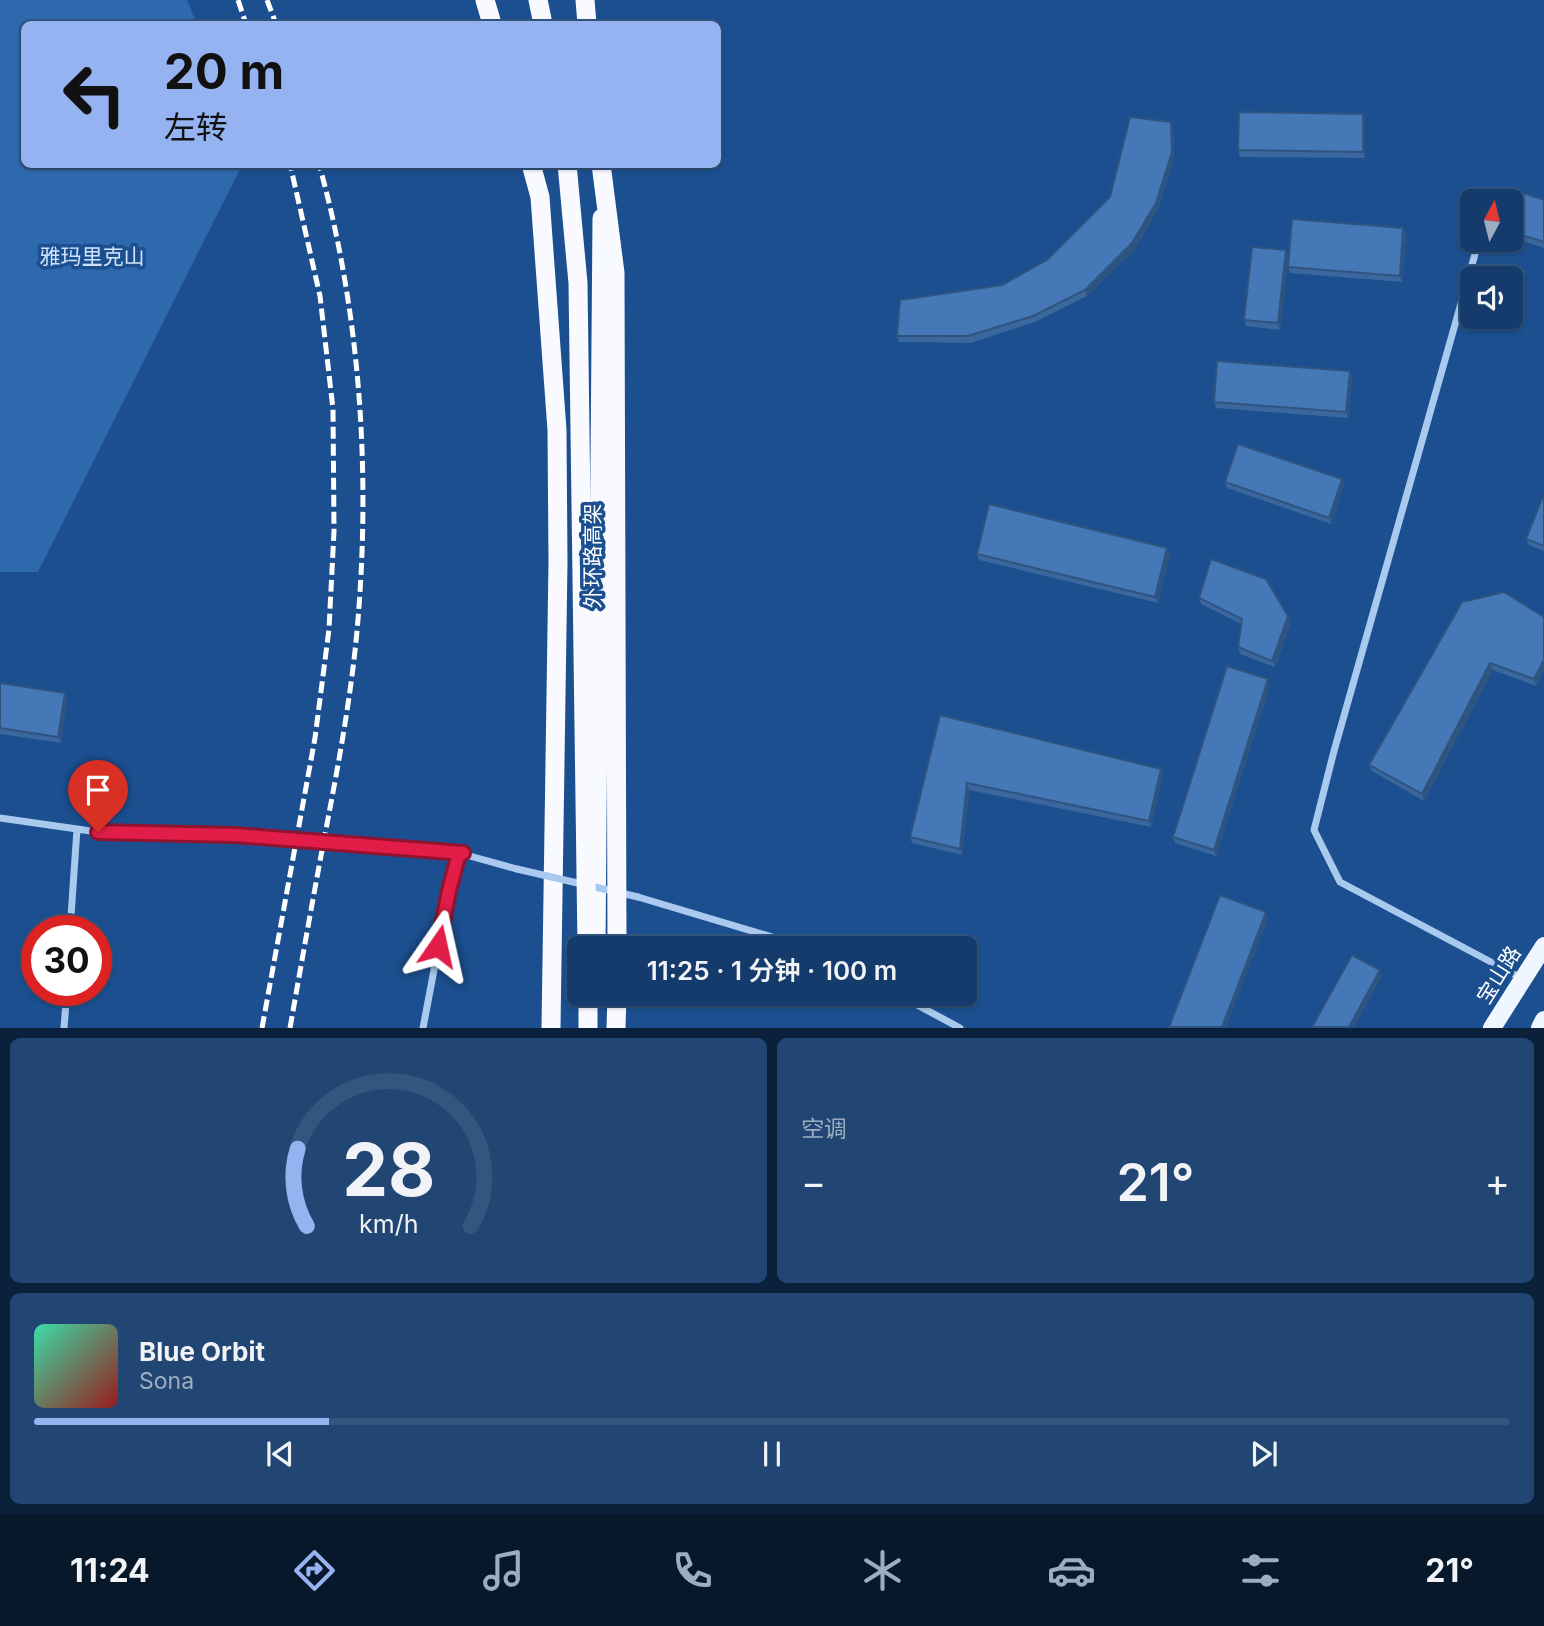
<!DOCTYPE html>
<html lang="zh">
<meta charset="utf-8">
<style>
body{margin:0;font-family:Inter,"Noto Sans SC",sans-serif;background:#214673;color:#f1f3f6;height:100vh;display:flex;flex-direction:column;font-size:26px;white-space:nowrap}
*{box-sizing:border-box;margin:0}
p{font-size:23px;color:#9dadc1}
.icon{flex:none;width:38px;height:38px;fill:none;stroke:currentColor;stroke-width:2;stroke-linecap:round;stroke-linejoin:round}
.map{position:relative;height:1028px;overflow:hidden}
.side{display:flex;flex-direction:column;gap:10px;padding:10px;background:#0b203b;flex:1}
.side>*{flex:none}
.guide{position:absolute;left:21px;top:21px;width:700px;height:147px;border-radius:10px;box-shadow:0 2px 5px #0004,0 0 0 2px #33557e;background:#95b2f1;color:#111;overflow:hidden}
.needle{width:46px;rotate:7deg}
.tools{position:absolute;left:1460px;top:189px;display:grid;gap:14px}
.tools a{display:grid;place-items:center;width:63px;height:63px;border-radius:10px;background:#143b6b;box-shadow:0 2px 5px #0004,0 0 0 2px #33557e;font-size:35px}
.speed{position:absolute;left:21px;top:915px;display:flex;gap:14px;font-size:35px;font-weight:700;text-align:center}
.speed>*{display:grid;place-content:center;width:91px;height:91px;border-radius:50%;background:#143b6b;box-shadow:0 2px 5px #0004,0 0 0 2px #33557e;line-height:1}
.speed .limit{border:10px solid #d22;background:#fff;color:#111}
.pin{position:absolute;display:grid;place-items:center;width:60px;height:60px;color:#fff;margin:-72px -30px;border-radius:50% 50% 50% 0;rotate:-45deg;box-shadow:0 0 7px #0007}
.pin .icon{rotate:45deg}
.me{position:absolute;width:77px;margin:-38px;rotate:11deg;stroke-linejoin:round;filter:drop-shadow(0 0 5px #0008)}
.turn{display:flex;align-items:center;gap:24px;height:147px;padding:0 28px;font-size:32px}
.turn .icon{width:91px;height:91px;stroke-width:2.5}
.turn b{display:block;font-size:49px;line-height:60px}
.big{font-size:52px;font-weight:600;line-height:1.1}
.side .tile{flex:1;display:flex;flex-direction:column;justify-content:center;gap:10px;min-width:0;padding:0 24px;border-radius:10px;background:#214673}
.side .dial{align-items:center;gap:0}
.dial svg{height:182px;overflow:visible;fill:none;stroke:#33557e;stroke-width:7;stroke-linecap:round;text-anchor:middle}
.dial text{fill:#f1f3f6;stroke:none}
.song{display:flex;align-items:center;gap:21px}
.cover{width:84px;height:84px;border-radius:10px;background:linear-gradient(135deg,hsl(160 70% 55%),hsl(0 70% 35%))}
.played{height:7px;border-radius:4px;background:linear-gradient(90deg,#95b2f1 20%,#33557e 20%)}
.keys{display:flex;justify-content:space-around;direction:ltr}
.heat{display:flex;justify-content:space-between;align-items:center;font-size:38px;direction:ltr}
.side .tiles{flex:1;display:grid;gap:10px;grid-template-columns:1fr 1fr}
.tile:last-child{grid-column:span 2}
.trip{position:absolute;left:567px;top:936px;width:410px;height:70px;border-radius:10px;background:#143b6b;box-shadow:0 2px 5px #0004,0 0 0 2px #33557e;font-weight:600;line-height:70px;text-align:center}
.dock{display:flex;height:112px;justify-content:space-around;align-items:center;background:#08182b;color:#9dadc1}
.dock .icon{width:49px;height:49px}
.dock .selected{color:#95b2f1}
.dock b{font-size:32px;color:#f1f3f6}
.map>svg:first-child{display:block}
</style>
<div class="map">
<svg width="1544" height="1028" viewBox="0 0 1544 1028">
<rect width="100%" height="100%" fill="#1b4f8f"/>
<path fill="#2e69ad" d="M 0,0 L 187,0 L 197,24 L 24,24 L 24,164 L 242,165 L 38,572 L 0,572 Z"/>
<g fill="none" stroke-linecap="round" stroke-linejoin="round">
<path stroke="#a9c9ee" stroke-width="7" d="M 1479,240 L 1334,751 L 1314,830 L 1340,882 L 1523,979
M 0,818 L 98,832 L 235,835 L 463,853
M 638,897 L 789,942 L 803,948
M 70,931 L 77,829
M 897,994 L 960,1028
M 64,1028 L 67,990
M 423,1028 L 449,891 L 459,853 L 517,869"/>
<path stroke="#f0f6ff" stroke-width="18" d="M 1492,1028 L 1544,946
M 1540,1028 L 1544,1020"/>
<path stroke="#f8faff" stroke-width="19" d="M 485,0 L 492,24
M 538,0 L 543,24
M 585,0 L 587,24
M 531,164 L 540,197 L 557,430 L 558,562 L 551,1028
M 596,948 L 602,218
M 588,1028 L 588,994
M 616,1028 L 617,994"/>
<path stroke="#fff" stroke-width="5" stroke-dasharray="12 5" stroke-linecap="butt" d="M 238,0 L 246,24
M 267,0 L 276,24
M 262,1028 L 315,738 L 329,629 L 334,531 L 333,409 L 320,296 L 290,164
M 290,1028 C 302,960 314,892 327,824 C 339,761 351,696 357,631 C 371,476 361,315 319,164"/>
<path stroke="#a9c9ee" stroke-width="7" d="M 517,869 L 638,897"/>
<path stroke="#f8faff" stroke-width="19" d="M 567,164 L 578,283 L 587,948
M 601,164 L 615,273 L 617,948"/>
</g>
<path fill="#3a679d" d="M 1363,114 L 1365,120 L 1365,158 L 1240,157 L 1238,150 Z
M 1173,128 L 1174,158 L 1158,209 L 1135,249 L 1087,296 L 1035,322 L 971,343 L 899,342 L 897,336 L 1002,285 L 1047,260 L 1110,197 Z
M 1544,200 L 1544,248 L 1510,237 L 1510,201 Z
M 1403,228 L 1406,234 L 1402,282 L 1290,273 L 1288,267 Z
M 1286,250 L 1289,257 L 1280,330 L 1246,326 L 1244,320 Z
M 1350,371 L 1352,377 L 1348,418 L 1216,408 L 1214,402 Z
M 1342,479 L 1344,485 L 1331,524 L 1227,488 L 1225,482 Z
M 1544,494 L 1544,551 L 1529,545 L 1526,539 Z
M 1167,548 L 1170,554 L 1158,603 L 979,560 L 977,554 Z
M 1199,598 L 1288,616 L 1291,623 L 1275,667 L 1240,654 L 1238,647 L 1241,624 L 1201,604 Z
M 1544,617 L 1544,670 L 1536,686 L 1493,670 L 1424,801 L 1372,771 L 1369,765 Z
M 0,683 L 65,693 L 67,699 L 61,743 L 0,734 Z
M 1270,685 L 1216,856 L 1175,843 L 1173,837 Z
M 940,715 L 1161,769 L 1163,775 L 1151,827 L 969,790 L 962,855 L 912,843 L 910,837 Z"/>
<path fill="#305480" d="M 1363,114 L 1365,120 L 1365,158 L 1363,152 Z
M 1171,122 L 1173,128 L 1174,158 L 1158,209 L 1135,249 L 1087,296 L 1085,290 Z
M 1403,228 L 1406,234 L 1402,282 L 1400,276 Z
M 1286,250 L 1289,257 L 1280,330 L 1278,323 Z
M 1350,371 L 1352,377 L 1348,418 L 1346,412 Z
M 1342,479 L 1344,485 L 1331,524 L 1329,518 Z
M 1167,548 L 1170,554 L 1158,603 L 1155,597 Z
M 1288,616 L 1291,623 L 1275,667 L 1272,661 Z
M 1544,660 L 1544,670 L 1536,686 L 1534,679 Z
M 1490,663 L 1493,670 L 1424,801 L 1422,794 Z
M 1268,679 L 1270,685 L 1216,856 L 1214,850 Z
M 65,693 L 67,699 L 61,743 L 58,737 Z
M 1161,769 L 1163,775 L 1151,827 L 1149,821 Z
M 967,783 L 969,790 L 962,855 L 960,849 Z
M 1266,912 L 1268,919 L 1226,1027 L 1222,1027 Z
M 1380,970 L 1382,976 L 1354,1027 L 1349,1027 Z"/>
<path fill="#4478b7" stroke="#305480" stroke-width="2" d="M 1239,112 L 1363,114 L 1363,152 L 1238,150 Z
M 1130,117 L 1171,122 L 1172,152 L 1156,203 L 1132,243 L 1085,290 L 1033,316 L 968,336 L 897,336 L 900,300 L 1002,285 L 1047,260 L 1110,197 Z
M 1510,189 L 1544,200 L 1544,242 L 1510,231 L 1510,201 L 1506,201 Z
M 1292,219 L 1403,228 L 1400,276 L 1288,267 Z
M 1252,247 L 1286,250 L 1278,323 L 1244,320 Z
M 1217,361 L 1350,371 L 1346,412 L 1214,402 Z
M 1238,444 L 1342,479 L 1329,518 L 1225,482 Z
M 1544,494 L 1544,546 L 1526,539 Z
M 989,504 L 1167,548 L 1155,597 L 977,554 Z
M 1211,559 L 1266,579 L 1288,616 L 1272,661 L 1238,647 L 1242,619 L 1199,598 Z
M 1504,592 L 1544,617 L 1544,660 L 1534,679 L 1490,663 L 1422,794 L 1369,765 L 1462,602 Z
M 1227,666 L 1268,679 L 1214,850 L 1173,837 Z
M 0,683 L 65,693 L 58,737 L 0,728 Z
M 940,715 L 1161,769 L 1149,821 L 967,783 L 960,849 L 910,837 Z
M 1220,895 L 1266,912 L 1222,1027 L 1169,1027 Z
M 1352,955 L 1380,970 L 1349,1027 L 1312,1027 Z"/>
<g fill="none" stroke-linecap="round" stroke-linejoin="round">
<g stroke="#92132f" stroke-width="18">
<path id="route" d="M 98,832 L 235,835 L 463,853 L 459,853 L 449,891 L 438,946"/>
</g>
<use href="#route" stroke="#e11d48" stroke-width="12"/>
</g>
<g text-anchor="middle" stroke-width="7" stroke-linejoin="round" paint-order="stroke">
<g font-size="21" fill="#cfe3fa" stroke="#1b4f8f">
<text x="92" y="264">雅玛里克山</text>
</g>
<g font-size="21" fill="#fff" stroke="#1b4f8f">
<text transform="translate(593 556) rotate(-90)" y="7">外环路高架</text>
<text transform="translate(1499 975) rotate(-58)" y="7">宝山路</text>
</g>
</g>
</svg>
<div class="tools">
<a><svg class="needle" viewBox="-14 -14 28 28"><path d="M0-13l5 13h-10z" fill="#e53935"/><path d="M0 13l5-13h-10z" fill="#9dadc1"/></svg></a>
<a><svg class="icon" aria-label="sound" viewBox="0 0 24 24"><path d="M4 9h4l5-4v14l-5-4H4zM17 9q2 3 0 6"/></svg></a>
</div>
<div class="speed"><div class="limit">30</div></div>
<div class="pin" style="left:98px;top:832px;background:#d93025"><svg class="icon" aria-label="arrive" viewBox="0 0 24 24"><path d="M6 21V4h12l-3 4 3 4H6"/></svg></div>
<svg class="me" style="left:438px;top:946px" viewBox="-20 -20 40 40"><path d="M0-17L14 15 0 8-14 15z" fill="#e11d48" stroke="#fff" stroke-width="4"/></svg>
<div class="trip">11:25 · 1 分钟 · 100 m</div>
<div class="guide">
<div class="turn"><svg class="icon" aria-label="left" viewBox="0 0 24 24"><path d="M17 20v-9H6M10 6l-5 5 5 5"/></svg><div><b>20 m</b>左转</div></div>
</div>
</div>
<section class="side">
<div class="tiles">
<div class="tile dial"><svg viewBox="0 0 100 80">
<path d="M14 69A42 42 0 1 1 86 69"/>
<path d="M14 69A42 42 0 0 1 10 35" stroke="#95b2f1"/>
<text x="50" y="56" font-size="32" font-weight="700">28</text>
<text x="50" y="72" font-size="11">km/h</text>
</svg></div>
<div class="tile"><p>空调</p>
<div class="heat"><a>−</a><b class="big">21°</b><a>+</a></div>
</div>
<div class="tile">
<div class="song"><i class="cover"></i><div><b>Blue Orbit</b><p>Sona</p></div></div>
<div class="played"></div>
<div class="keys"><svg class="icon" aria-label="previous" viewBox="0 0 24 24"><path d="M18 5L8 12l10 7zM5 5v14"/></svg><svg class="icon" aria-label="pause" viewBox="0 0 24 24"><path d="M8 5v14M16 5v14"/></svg><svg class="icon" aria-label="next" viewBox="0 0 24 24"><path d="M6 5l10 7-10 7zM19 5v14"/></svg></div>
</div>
</div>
</section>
<nav class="dock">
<b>11:24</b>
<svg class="icon selected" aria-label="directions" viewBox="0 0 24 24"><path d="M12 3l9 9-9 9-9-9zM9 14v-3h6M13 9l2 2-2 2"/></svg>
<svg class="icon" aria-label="music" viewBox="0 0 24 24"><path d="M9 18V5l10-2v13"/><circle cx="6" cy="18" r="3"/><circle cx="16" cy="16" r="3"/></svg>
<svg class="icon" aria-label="phone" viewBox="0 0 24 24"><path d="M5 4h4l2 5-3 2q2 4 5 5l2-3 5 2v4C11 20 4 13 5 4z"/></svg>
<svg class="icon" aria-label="climate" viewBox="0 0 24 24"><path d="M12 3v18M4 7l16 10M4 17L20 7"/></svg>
<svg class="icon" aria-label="car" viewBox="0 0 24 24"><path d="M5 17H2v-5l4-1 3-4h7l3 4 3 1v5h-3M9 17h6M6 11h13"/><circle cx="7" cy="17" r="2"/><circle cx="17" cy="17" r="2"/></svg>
<svg class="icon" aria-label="filters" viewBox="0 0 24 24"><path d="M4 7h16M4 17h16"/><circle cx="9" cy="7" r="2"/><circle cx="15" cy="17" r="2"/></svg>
<b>21°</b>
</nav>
